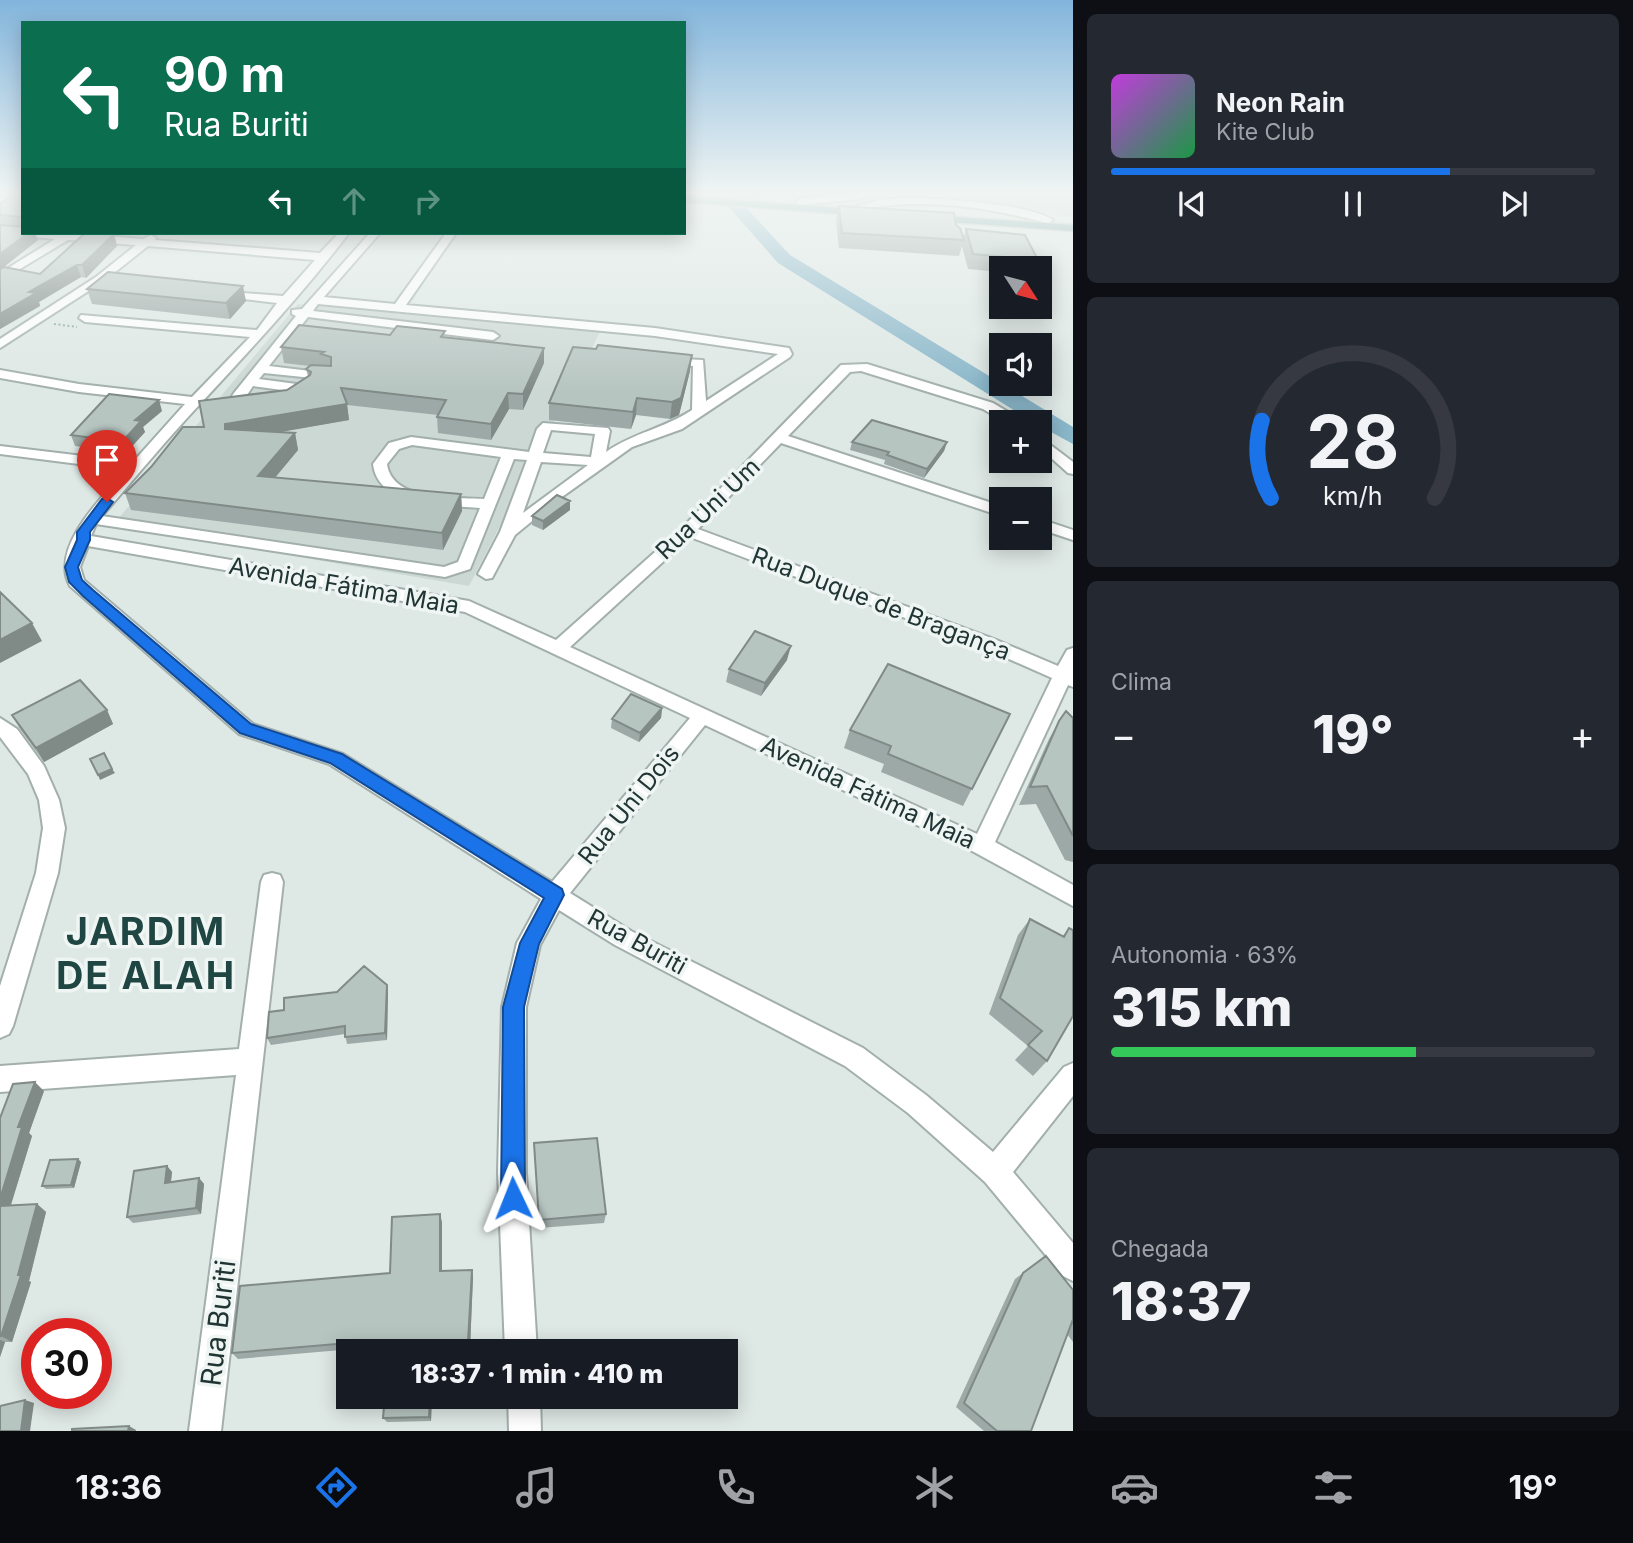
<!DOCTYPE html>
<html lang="pt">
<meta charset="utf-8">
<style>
body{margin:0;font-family:Inter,sans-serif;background:#242831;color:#f1f3f6;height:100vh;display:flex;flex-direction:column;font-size:26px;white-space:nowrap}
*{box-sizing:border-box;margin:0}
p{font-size:23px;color:#9ea1a6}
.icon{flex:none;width:38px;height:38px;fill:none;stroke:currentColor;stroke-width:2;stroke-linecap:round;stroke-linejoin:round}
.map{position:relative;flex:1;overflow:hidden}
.panel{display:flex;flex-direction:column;gap:14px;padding:14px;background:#0d0f14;width:560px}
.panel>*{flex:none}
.banner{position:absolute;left:21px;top:21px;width:665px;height:214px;border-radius:0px;box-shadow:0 4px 18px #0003;background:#0b6e4f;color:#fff;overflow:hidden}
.needle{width:46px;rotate:126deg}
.buttons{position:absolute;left:989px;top:256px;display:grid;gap:14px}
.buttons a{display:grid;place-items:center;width:63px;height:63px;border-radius:0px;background:#171b24;box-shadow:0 4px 18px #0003;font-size:35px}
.speed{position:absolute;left:21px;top:1318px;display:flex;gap:14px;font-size:35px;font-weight:700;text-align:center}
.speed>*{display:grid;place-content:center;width:91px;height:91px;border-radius:50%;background:#171b24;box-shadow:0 4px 18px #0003;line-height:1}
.speed .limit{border:10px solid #d22;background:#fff;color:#111}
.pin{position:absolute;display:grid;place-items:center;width:60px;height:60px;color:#fff;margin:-72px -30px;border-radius:50% 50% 50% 0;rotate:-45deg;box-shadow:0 0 7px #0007}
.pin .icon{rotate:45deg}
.me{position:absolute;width:77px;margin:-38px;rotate:358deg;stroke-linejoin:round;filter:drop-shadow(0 0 5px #0008)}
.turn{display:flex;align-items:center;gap:24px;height:147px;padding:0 28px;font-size:32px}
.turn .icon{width:91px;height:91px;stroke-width:2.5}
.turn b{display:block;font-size:49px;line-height:60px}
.lanes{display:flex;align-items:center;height:66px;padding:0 28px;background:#0003;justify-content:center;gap:35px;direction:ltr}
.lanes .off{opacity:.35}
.big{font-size:52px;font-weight:800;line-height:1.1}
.panel .tile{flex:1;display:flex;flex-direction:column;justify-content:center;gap:10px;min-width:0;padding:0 24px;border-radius:10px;background:#242831}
.panel .dial{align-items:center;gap:0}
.dial svg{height:182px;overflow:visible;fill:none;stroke:#363941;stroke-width:7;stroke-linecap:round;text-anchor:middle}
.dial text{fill:#f1f3f6;stroke:none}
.song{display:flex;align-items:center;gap:21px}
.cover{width:84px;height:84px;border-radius:10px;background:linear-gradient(135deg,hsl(290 70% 55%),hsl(140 70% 35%))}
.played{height:7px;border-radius:4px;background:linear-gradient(90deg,#1a73e8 70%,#363941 70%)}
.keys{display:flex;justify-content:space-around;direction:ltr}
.heat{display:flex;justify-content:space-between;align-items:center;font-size:38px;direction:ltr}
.charge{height:10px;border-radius:5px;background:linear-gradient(90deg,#34c759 63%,#363941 0)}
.trip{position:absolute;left:336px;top:1339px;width:402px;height:70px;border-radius:0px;background:#171b24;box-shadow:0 4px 18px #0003;font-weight:800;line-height:70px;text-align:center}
.dock{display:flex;height:112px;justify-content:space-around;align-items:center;background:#090b0e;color:#9ea1a6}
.dock .icon{width:49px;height:49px}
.dock .active{color:#1a73e8}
.dock b{font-size:32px;color:#f1f3f6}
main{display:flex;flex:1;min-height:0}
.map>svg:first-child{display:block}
</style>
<main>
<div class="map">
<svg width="1073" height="1431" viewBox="0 0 1073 1431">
<rect width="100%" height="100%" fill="#dee8e5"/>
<path fill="#ccd8d4" d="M 878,192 L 1066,192 L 1073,196 L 1073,214 L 1071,217 L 1060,216 L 1029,207 L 983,203 L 901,198 L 870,201 Z
M 298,304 L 600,332 L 469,586 L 113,525 Z"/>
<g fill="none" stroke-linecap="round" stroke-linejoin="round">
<path fill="#89b6c9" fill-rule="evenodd" d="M 735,200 L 741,202 L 790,255 L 1073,427 L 1073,444 L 1040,426 L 1040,422 L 1033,422 L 778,263 L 727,205 Z"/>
<g stroke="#a2afac" stroke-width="4">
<path id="minor" d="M 860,192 L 870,192 L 861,199 L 800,205 L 795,202 L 800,199 Z
M 904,198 C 937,198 1027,203 1053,220 L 1048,223 C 986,207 923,197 859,210 L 854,207 L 880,200 Z
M 0,228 L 23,230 L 23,233 L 66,233 L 143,239 L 151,235 L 156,238 L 155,240 L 320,253 L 339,233 L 349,233 C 304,292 252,348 201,403 C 166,440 135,478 102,516 L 444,567 L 458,562 L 480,508 C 446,505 378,508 373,464 L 389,443 L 411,437 L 529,452 L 537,429 L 543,423 L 608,428 L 610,431 L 606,452 C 633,433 665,428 692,410 L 693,366 L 661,364 L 661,358 L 703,360 L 706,401 L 778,354 L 655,336 L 318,304 L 313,311 L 493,332 L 499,336 L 493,340 L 468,337 L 308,317 L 269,366 L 327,373 L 332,374 L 332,380 L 264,373 L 259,379 L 304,385 L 311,389 L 304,393 L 253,386 L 247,395 L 266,396 L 266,402 L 236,402 L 232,396 L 234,393 L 296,316 L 292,314 L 292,310 L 302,309 L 370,233 L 380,233 L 324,297 L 395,304 L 446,233 L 456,233 L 406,305 L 655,328 L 789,348 L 792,354 L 790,357 L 682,429 L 632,447 L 559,499 L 515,535 L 492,578 L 486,579 L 478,574 L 500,532 L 527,460 L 514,459 L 470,569 L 445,577 L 96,524 L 91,536 L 469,601 L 556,640 L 682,528 L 841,365 L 867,364 L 993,403 L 1020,419 L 1022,422 L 1005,422 L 983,409 L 861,371 L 850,372 L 788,436 L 1001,506 L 1001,516 L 781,443 L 698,529 L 994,639 L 1058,666 L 1067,650 L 1073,648 L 1073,687 L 1068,685 L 995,842 L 1073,885 L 1073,906 L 974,852 L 705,725 L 570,893 L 631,931 L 863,1048 L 926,1095 L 993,1152 L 1064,1067 L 1073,1063 L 1073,1096 L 1013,1172 L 1073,1243 L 1073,1281 L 1063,1276 L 985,1182 L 908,1113 L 845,1066 L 615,945 L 559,910 L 540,945 L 526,1007 L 526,1173 L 537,1351 L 505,1351 L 498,1173 L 502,1007 L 517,943 L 541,899 L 329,764 L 239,734 L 70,586 C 49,548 103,496 126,470 L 0,454 L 0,446 L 133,462 L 185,404 L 79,392 L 0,378 L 0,370 L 79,384 L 192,397 L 250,337 L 85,322 L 79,318 L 81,315 L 257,330 L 277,303 L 221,296 L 215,293 L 217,291 L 283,296 L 315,260 L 148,246 L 104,281 L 0,348 L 0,339 L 96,277 L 136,245 L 68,240 L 0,281 L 0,273 L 55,239 L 0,234 ZM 551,430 L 595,434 L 591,457 L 543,453 ZM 412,445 L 501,457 L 484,499 C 455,497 392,502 387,464 L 399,449 ZM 541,462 L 588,465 L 523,513 ZM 690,537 L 982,647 L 1052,678 L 977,834 L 570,647 ZM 88,546 L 465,612 L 690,718 L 552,882 L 343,754 L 253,724 L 84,580 L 80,567 Z
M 1040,437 L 1073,462 L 1073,474 L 1068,473 L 1040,448 Z
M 1040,519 L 1073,530 L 1073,540 L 1040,529 Z
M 0,718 L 17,729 L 44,766 L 59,800 L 65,828 L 58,873 L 13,1026 L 9,1034 L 0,1038 L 0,986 L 36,873 L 43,828 L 39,800 L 28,774 L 0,737 Z
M 272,873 L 280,875 L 283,882 L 221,1431 L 189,1431 L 236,1075 L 0,1092 L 0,1066 L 239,1049 L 261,882 L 264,875 Z
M 508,1396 L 540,1396 L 541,1431 L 509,1431 Z"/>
</g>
<g stroke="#bcc3c2" stroke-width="3">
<path id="major" d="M 684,196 L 867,210 L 872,213 L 867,216 L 684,202 Z
M 927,215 L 1073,225 L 1073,231 L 923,220 L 923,216 Z"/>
</g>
<path stroke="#81a9a2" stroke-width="2" stroke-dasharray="2 2.5" stroke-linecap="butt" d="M 54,324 L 77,327"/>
<use href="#minor" fill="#fff" fill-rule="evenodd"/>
<use href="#major" fill="#669a94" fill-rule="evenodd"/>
</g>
<path fill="#9da9a6" d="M 23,192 L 23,233 L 38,240 L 4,267 L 40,274 L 114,234 L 117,246 L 86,278 L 81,277 L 39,302 L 40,306 L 0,329 L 0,204 Z
M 839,206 L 956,225 L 963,238 L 966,229 L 1038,260 L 1035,268 L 1001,268 L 1001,272 L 968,269 L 962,246 L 959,256 L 839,248 L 836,220 Z
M 87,289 L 246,301 L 230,319 L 92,304 Z
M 390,335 L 446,338 L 544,348 L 544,363 L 523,410 L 509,409 L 491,440 L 438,433 L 437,417 L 438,415 L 347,405 L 349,420 L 278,432 L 295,433 L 298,450 L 275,478 L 461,494 L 462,511 L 443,550 L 131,510 L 125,493 L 204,427 L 287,390 L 308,376 L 306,369 L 310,366 L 284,363 L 281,347 Z
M 690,371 L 679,415 L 670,419 L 636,415 L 631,429 L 549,420 L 549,403 Z
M 162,411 L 143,427 L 145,432 L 126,453 L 75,446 L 71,435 Z
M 852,442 L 947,442 L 944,451 L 924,478 L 884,464 L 885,460 L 850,450 Z
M 570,510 L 543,530 L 532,525 L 532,516 Z
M 787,660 L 761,696 L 726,682 L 729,669 Z
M 662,708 L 661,718 L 639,742 L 611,728 L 612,719 Z
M 107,710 L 113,724 L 44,762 L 20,729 L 12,715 Z
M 1010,714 L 963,806 L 881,772 L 884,764 L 844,748 L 850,730 Z
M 1073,718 L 1073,862 L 1065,860 L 1036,804 L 1019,805 L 1049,739 L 1059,721 Z
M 1030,919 L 1062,937 L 1069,928 L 1047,1061 L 1033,1076 L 1015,1060 L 1028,1046 L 989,1014 L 1018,935 Z
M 387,985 L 388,992 L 387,1040 L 347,1044 L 345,1034 L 271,1045 L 267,1038 L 284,1010 L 337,992 Z
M 44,1091 L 29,1133 L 32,1136 L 11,1205 L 37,1204 L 46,1212 L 29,1281 L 31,1282 L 12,1342 L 5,1342 L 0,1357 L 0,1118 Z
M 534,1143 L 606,1214 L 604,1223 L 539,1228 Z
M 78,1159 L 81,1162 L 74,1188 L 46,1189 L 42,1186 Z
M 167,1166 L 172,1172 L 171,1182 L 199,1178 L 204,1184 L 201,1214 L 133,1223 L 127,1217 Z
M 442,1222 L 442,1271 L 472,1270 L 473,1277 L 470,1348 L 388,1346 L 238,1359 L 232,1353 L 390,1273 Z
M 1046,1256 L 1073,1290 L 1073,1342 L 1067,1334 L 1031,1431 L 984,1431 L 956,1407 L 1015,1279 Z
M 432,1396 L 431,1421 L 387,1422 L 383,1418 Z"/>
<path fill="#808a87" d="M 28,233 L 35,233 L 38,240 L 0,270 L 0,254 Z
M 114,234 L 117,246 L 86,278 L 82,265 Z
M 77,265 L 81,277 L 39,302 L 40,306 L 0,329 L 0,314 L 29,292 Z
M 243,286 L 246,301 L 230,319 L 226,303 Z
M 544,348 L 544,363 L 523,410 L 523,394 Z
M 692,355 L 690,371 L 679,415 L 670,419 L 672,402 Z
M 508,393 L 509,409 L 491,440 L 491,424 Z
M 637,398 L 636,415 L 631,429 L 633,412 Z
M 159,400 L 162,411 L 143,427 L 145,432 L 126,453 L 122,442 L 135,420 Z
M 347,404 L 349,420 L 229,441 L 225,429 L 225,424 Z
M 295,433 L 298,450 L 262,493 L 258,476 Z
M 947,442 L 944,451 L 924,478 L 927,469 Z
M 461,494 L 462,511 L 443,550 L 442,533 Z
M 570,501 L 570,510 L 543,530 L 543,521 Z
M 32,623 L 42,641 L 0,663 L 0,640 Z
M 791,646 L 787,660 L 761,696 L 765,683 Z
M 662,708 L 661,718 L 639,742 L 640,733 Z
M 107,710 L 113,724 L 44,762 L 36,748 Z
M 112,769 L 115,773 L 100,780 L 98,775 Z
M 387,985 L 388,992 L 387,1040 L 385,1033 Z
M 35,1082 L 44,1091 L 29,1133 L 32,1136 L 8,1214 L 0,1208 L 0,1199 L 18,1127 Z
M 78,1159 L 81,1162 L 74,1188 L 71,1185 Z
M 167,1166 L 172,1172 L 170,1189 L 165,1183 Z
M 199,1178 L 204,1184 L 201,1214 L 196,1208 Z
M 37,1204 L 46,1212 L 29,1281 L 31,1282 L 12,1342 L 1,1336 Z
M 440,1214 L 442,1222 L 442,1279 L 440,1271 Z
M 472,1270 L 473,1277 L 470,1348 L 468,1341 Z
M 0,1340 L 5,1342 L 0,1357 Z
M 430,1396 L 432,1396 L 431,1421 L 429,1417 Z
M 25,1400 L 34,1403 L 30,1431 L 21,1431 Z
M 129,1426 L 136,1430 L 136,1431 L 128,1431 Z"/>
<path fill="#b7c5c1" stroke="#808a87" stroke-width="2" d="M 17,192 L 23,192 L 23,217 L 0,215 L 0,204 Z
M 839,206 L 954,213 L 956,225 L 960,228 L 964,240 L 842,233 Z
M 0,225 L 23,227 L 23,233 L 28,233 L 0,254 Z
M 966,229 L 1025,235 L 1038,260 L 973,254 Z
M 85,233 L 114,234 L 82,265 L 77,265 L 29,292 L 36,293 L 0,314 L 0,269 L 4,267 L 40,274 Z
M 108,272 L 243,286 L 226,303 L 87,289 Z
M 299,325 L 390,335 L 397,326 L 445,331 L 441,337 L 544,348 L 523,394 L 508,393 L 491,424 L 437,417 L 446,400 L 341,388 L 347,404 L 225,424 L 225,429 L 295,433 L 258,476 L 461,494 L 442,533 L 125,493 L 151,467 L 183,427 L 204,427 L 199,401 L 287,390 L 310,375 L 311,372 L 306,369 L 311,365 L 331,366 L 331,357 L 321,354 L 324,352 L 281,347 Z
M 598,345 L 692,355 L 681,398 L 672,402 L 637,398 L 633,412 L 549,403 L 573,347 L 596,349 Z
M 109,394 L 159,400 L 135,420 L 141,421 L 122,442 L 71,435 Z
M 872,420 L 947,442 L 927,469 L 887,455 L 889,452 L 852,442 Z
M 557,495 L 570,501 L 543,521 L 532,516 Z
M 0,592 L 32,623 L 0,640 Z
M 755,631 L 791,646 L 765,683 L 729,669 Z
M 888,664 L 1010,714 L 972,789 L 888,754 L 891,746 L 850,730 Z
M 80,680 L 107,710 L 36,748 L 12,715 Z
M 631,694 L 662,708 L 640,733 L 612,719 Z
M 1066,711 L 1073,718 L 1073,836 L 1047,786 L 1030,787 L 1059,721 Z
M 104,753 L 112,769 L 98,775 L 90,759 Z
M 1030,919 L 1064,937 L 1069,928 L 1073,930 L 1073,1016 L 1047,1061 L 1028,1045 L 1042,1031 L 1000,998 Z
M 364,966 L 387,985 L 385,1033 L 345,1037 L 345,1026 L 267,1038 L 269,1012 L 284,1010 L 284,998 L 337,992 Z
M 35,1082 L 18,1127 L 22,1127 L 0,1199 L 0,1118 L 13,1084 Z
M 597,1138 L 606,1214 L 539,1220 L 534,1143 Z
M 78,1159 L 71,1185 L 42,1186 L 50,1160 Z
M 167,1166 L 165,1183 L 199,1178 L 196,1208 L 127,1217 L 134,1171 Z
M 37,1204 L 18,1275 L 21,1275 L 1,1336 L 0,1336 L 0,1206 Z
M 440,1214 L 440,1271 L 472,1270 L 468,1341 L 433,1341 L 432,1351 L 388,1351 L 389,1341 L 384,1340 L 232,1353 L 240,1286 L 390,1273 L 392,1217 Z
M 1046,1256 L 1073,1290 L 1073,1324 L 1072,1322 L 1031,1431 L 997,1431 L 964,1403 L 1023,1273 Z
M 385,1396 L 430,1396 L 429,1417 L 383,1418 Z
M 25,1400 L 21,1431 L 0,1431 L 0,1406 Z
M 129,1426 L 128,1431 L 72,1431 L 72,1429 Z"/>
<linearGradient id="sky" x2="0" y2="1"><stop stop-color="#82b5dc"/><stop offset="0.49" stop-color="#f0f5f3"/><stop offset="1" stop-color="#f0f5f3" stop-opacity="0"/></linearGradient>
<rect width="1073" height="392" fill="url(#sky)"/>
<path fill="#1a73e8" stroke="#114b97" stroke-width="2" d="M 107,498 L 113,502 L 90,532 L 90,540 L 78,567 L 82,580 L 93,590 L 251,724 L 342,754 L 562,889 L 564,895 L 539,944 L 524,1007 L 525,1198 L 521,1207 L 513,1210 L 505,1207 L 501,1198 L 503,1007 L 520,943 L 544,898 L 330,763 L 240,733 L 83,596 L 69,582 L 65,567 L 77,540 L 77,532 L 102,499 Z"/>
<g text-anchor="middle" stroke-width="7" stroke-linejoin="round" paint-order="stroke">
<g font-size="24" fill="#213634" stroke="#eef5f3">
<text transform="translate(708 509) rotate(-44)" y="8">Rua Uni Um</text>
<text transform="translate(344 586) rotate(10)" y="8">Avenida Fátima Maia</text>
<text transform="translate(881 604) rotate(21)" y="8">Rua Duque de Bragança</text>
<text transform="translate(868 793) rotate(25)" y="8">Avenida Fátima Maia</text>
<text transform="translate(629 805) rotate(-51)" y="8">Rua Uni Dois</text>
<text transform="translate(637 942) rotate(29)" y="8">Rua Buriti</text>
</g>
<g font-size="28" fill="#213634" stroke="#eef5f3">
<text transform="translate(218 1323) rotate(-83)" y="10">Rua Buriti</text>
</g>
<g font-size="38" font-weight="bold" letter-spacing="2" fill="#1f4642" stroke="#eef5f3">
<text x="146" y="945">JARDIM<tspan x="146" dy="44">DE ALAH</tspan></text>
</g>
</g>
</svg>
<div class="buttons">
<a><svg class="needle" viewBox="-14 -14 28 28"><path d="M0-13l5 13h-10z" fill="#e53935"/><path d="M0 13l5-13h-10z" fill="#9ea1a6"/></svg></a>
<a><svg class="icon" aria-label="sound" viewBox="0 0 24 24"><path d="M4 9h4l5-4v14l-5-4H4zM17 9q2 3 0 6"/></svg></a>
<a>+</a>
<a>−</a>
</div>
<div class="speed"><div class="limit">30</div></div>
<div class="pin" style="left:107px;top:502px;background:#d93025"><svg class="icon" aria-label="arrive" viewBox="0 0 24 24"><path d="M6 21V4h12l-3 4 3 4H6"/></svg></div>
<svg class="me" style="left:513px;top:1198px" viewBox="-20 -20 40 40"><path d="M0-17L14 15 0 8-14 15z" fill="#1a73e8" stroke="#fff" stroke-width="4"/></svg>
<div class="trip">18:37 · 1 min · 410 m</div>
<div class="banner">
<div class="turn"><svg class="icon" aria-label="left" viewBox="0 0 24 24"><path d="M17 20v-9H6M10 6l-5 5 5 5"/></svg><div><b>90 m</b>Rua Buriti</div></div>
<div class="lanes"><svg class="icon" aria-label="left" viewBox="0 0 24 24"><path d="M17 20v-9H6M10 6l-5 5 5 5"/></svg><svg class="icon off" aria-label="ahead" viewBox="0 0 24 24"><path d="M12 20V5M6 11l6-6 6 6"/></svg><svg class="icon off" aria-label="right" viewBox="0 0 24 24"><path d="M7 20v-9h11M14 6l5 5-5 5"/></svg></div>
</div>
</div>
<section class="panel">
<div class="tile">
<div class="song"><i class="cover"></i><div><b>Neon Rain</b><p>Kite Club</p></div></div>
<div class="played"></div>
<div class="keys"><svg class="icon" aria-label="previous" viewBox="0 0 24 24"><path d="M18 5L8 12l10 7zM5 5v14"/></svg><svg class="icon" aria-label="pause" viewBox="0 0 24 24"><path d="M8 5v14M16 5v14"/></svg><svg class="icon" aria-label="next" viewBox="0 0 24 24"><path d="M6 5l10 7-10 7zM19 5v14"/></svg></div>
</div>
<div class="tile dial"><svg viewBox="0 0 100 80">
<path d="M14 69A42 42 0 1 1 86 69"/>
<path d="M14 69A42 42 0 0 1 10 35" stroke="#1a73e8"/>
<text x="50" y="56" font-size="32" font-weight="700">28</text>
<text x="50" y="72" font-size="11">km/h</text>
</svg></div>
<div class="tile"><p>Clima</p>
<div class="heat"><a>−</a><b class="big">19°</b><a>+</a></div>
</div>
<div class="tile"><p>Autonomia · 63%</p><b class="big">315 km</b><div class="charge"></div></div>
<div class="tile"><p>Chegada</p><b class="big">18:37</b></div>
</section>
</main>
<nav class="dock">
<b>18:36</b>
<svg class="icon active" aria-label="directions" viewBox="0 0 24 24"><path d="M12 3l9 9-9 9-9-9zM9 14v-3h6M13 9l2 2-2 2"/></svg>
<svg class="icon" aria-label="music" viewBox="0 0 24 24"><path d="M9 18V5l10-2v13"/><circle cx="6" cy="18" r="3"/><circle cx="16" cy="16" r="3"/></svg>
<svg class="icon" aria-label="phone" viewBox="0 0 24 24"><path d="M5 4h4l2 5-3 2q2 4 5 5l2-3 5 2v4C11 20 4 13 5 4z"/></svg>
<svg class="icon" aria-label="climate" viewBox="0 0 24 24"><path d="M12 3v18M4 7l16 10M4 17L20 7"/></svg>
<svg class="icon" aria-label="car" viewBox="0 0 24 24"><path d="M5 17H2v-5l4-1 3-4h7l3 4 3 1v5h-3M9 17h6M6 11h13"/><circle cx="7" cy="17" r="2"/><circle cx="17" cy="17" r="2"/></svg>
<svg class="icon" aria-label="filters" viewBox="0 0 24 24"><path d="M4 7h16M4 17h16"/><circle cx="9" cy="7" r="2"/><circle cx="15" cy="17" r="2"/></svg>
<b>19°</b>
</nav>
